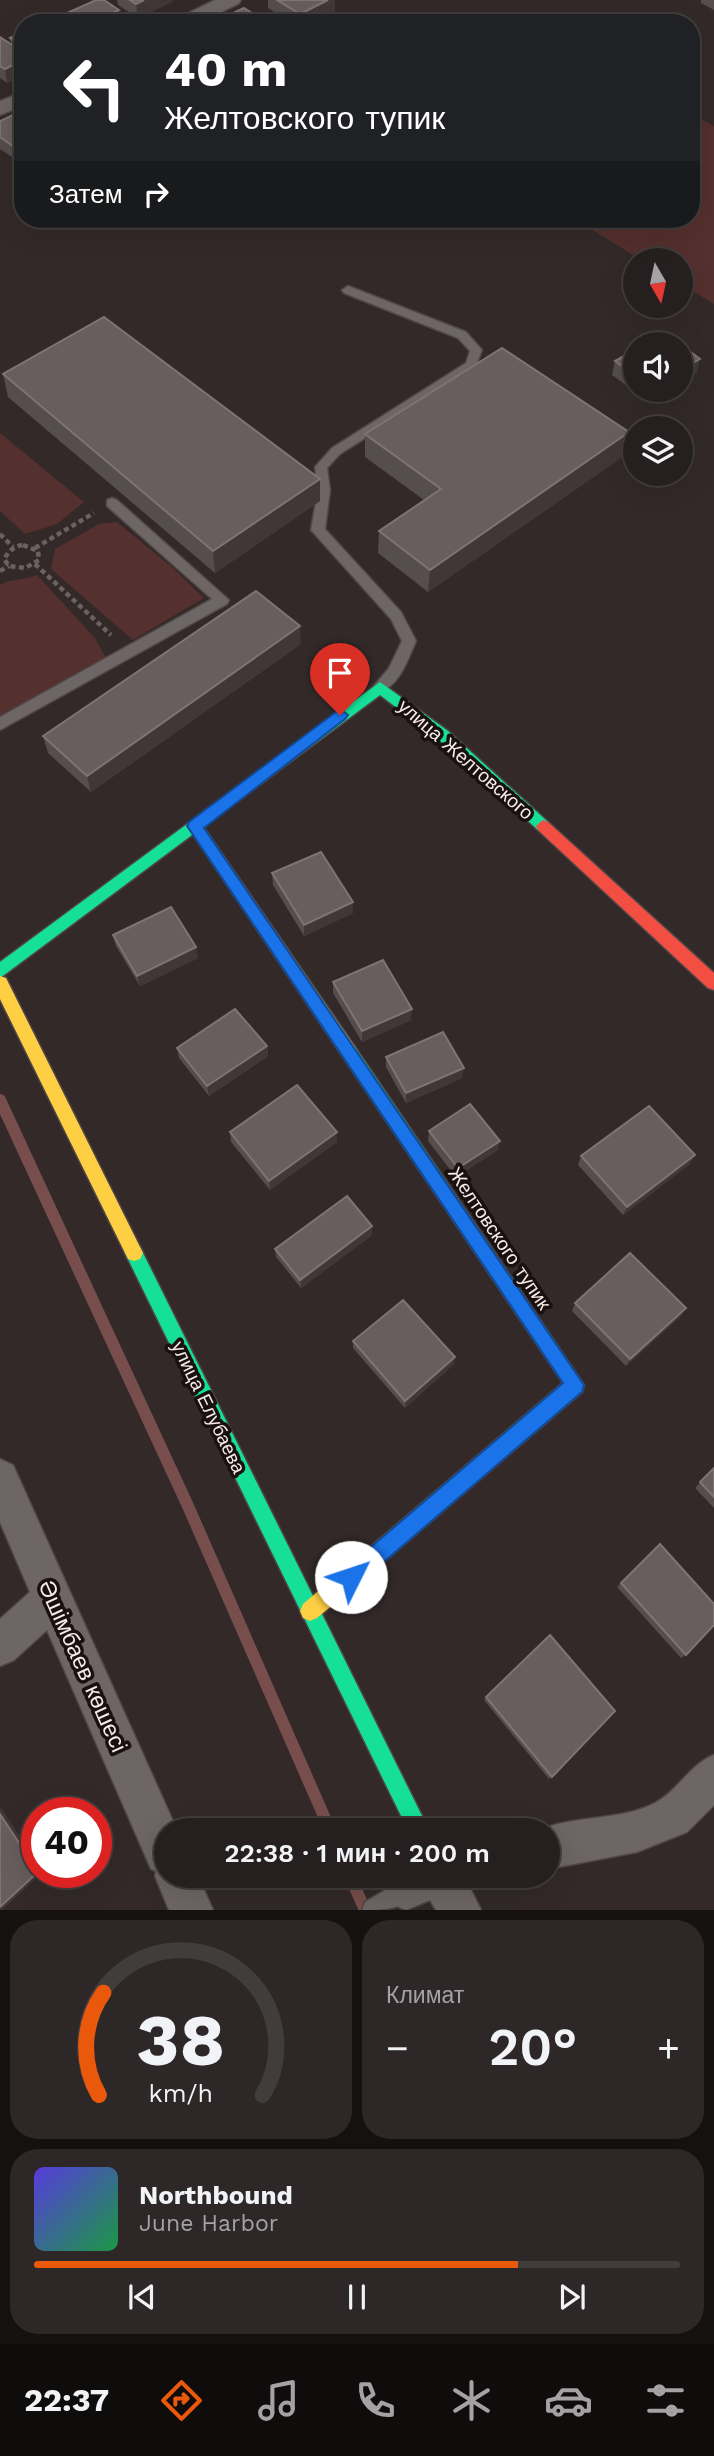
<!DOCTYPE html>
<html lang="ru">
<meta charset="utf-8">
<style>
body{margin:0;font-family:"Work Sans",sans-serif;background:#2e2728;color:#f1f3f6;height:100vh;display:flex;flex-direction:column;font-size:26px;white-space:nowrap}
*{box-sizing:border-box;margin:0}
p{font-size:23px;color:#a4a2a4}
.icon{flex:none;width:38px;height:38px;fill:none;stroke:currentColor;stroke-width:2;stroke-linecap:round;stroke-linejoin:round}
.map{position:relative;height:1910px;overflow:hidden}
.sheet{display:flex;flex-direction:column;gap:10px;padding:10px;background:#151111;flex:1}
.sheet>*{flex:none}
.guide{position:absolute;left:14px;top:14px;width:686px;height:214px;border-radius:28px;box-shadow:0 7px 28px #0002,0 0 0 2px #423d3d;background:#202124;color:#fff;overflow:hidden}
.needle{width:46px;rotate:171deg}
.controls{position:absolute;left:623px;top:248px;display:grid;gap:14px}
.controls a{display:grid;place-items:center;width:70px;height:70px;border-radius:50%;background:#261f1f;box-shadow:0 7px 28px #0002,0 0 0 2px #423d3d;font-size:35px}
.speed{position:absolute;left:21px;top:1797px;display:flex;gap:14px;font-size:35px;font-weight:700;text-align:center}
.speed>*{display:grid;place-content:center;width:91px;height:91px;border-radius:50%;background:#261f1f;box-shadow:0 7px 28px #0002,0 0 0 2px #423d3d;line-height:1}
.speed .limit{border:10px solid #d22;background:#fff;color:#111}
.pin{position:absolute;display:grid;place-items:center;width:60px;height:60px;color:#fff;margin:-72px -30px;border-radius:50% 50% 50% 0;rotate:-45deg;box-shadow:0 0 7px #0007}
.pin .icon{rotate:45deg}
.me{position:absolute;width:77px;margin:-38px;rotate:49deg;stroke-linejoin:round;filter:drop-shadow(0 0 5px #0008)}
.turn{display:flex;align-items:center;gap:24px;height:147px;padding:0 35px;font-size:32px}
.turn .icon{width:91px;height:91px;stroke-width:2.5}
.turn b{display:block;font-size:49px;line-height:60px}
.then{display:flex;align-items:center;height:66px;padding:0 35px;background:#0003;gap:14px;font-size:26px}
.big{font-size:52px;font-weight:600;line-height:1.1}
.sheet .widget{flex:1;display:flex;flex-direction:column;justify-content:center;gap:10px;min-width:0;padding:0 24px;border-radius:28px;background:#2e2728}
.sheet .dial{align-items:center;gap:0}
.dial svg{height:182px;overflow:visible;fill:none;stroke:#423d3d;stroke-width:7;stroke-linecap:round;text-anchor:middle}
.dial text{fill:#f1f3f6;stroke:none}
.song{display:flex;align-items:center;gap:21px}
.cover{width:84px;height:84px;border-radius:10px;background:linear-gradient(135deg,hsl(250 70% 55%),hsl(140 70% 35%))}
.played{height:7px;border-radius:4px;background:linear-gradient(90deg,#ea580c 75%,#423d3d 75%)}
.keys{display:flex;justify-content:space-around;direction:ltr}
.heat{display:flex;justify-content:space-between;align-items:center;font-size:38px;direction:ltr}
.sheet .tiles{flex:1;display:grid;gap:10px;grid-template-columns:1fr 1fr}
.widget:last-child{grid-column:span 2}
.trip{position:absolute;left:154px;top:1818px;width:406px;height:70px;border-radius:35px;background:#261f1f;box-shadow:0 7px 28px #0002,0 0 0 2px #423d3d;font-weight:600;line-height:70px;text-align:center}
.dock{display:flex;height:112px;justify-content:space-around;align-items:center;background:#0f0c0c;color:#a4a2a4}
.dock .icon{width:49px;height:49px}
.dock .selected{color:#ea580c}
.dock b{font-size:32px;color:#f1f3f6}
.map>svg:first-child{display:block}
</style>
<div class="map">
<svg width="714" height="1910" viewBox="0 0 714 1910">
<rect width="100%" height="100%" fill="#332929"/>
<path fill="#54302e" d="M 691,114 L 714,126 L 714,304 L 681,284 L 681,261 L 643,261 L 575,219 L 691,219 Z
M 0,433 L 84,502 L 57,524 L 25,534 L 0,511 Z
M 117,522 L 173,568 L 204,598 L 133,640 L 51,569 L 55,549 L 99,524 Z
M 37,575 L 95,638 L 108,662 L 0,720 L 0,585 C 11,578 24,581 37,575 Z"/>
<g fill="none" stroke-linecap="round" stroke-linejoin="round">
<path stroke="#774e4c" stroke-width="12" d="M 0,1100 L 188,1506 L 330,1830
M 350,1876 L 365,1910"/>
<g stroke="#4f4646" stroke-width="3">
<path id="lane" d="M 348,286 L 466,332 L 482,350 L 475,368 L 340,454 L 327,468 L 330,490 L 325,529 L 401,612 L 416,641 C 408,659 400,685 380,692 L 373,687 L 389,668 L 402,641 L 391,619 L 311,530 L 318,490 L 315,467 L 332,448 L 466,363 L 470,351 L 458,338 L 344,293 L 342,290 Z
M 112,498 L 117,500 L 229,600 L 227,604 L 0,730 L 0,717 L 212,599 L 107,506 L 107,500 Z
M 406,1878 L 414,1881 L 417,1889 C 408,1910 383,1910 362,1910 L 365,1902 Z"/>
</g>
<g stroke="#4f4646" stroke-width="3">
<path id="street" d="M 215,0 L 241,0 L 238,4 L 199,23 L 173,23 L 176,19 Z
M 23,92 L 23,106 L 0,115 L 0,101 Z
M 0,1459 L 13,1465 L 177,1830 L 166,1830 L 166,1876 L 198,1876 L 213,1910 L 169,1910 L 155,1876 L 156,1871 L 151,1869 L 47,1630 L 14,1660 L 0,1666 L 0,1619 L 30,1592 L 0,1522 Z
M 714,1755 L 714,1805 L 687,1832 L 637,1852 L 548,1869 L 548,1830 L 539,1830 C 575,1815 620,1821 655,1803 C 678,1791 689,1765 714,1755 Z
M 391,1876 L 464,1876 L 481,1910 L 436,1910 L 430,1900 L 406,1910 L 392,1904 L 385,1889 Z"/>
</g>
<g stroke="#4f4646" stroke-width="3">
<path id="fast" d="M 380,682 L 448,731 L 548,822 L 550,826 L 548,830 L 538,830 L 438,739 L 380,695 L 0,978 L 0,962 Z
M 349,1045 L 355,1047 L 584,1385 L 582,1392 L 395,1552 L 388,1555 L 381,1552 L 378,1545 L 381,1538 L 563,1383 L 343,1057 L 341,1052 L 343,1047 Z
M 134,1245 L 140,1247 L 429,1830 L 408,1830 L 128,1259 L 125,1253 L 128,1247 Z"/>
</g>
<g stroke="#4f4646" stroke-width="3">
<path id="slow" d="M 195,820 L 200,822 L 355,1047 L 357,1052 L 355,1057 L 349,1059 L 343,1057 L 190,830 L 188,826 L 190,822 Z
M 0,976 L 6,978 L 140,1247 L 143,1253 L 140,1259 L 134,1261 L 128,1259 L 0,999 Z
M 388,1535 L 395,1538 L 398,1545 L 395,1552 L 317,1618 L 310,1621 L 303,1618 L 300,1611 L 303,1604 L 381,1538 Z"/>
</g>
<g stroke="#4f4646" stroke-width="3">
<path id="jam" d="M 543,820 L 548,822 L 714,973 L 714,990 L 708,988 L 538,830 L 536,826 Z"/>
</g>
<path stroke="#6a6261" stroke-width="4.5" stroke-dasharray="5 3.5" stroke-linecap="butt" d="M 0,534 L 13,547
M 23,545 L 38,551 L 39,560 L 25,568 L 9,566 L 4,559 C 9,551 14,546 23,545 Z
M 35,548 L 94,513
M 35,564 L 111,635
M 0,571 L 9,566"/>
<use href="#lane" fill="#6e6565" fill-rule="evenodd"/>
<use href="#street" fill="#6e6565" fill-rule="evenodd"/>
<use href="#fast" fill="#16e098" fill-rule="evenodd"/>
<use href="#slow" fill="#ffcf43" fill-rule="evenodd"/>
<use href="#jam" fill="#f24e42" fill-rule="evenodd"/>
</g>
<path fill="#564d4d" d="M 117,0 L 172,0 L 172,2 L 138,18 L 118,5 Z
M 268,0 L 335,0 L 335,11 L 311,23 L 292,23 L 268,8 Z
M 701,0 L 714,0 L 714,10 L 701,3 Z
M 119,10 L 121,23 L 66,23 L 65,14 Z
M 23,32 L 23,75 L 7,83 L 0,78 L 0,37 L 11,44 L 10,38 Z
M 23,110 L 23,164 L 0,149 L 0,121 Z
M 635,350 L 635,390 L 667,390 L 648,401 L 612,375 L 615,361 Z
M 3,374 L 320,479 L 320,501 L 215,573 L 8,397 Z
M 365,434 L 625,455 L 428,592 L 378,553 L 379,531 L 424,500 L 365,457 Z
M 301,644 L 91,792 L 48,753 L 43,736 Z
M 272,873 L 353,902 L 353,913 L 304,936 L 273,885 Z
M 113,935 L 198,958 L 140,986 L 116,946 Z
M 333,982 L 411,1020 L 362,1042 L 333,993 Z
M 267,1046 L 268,1056 L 209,1096 L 179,1058 L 177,1048 Z
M 386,1057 L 462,1078 L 406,1103 L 386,1067 Z
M 429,1131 L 498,1150 L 456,1177 L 428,1141 Z
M 230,1132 L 337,1142 L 270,1190 L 231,1142 Z
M 695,1155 L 690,1164 L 623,1215 L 578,1165 L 581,1156 Z
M 372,1235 L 301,1288 L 276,1257 L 275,1249 Z
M 575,1303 L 681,1316 L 626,1366 L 572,1311 Z
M 353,1341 L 454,1364 L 405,1408 L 353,1348 Z
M 714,1468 L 714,1508 L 695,1488 Z
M 660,1544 L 686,1655 L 681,1658 L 617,1587 Z
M 486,1697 L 552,1777 L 549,1779 L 484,1700 Z"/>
<path fill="#413737" d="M 144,0 L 172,0 L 172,2 L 138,18 L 136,4 Z
M 328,0 L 335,0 L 335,11 L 311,23 L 300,23 L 300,14 Z
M 119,10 L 121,23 L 91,23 Z
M 23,60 L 23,75 L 7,83 L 5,69 Z
M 700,359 L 697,373 L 681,382 L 681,370 Z
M 650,390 L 667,390 L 648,401 Z
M 629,432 L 625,455 L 428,592 L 430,570 Z
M 320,479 L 320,501 L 215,573 L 213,551 Z
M 300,626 L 301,644 L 91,792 L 87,776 Z
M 353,902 L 353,913 L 304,936 L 304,925 Z
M 196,947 L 198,958 L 140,986 L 137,976 Z
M 412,1009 L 411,1020 L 362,1042 L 362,1031 Z
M 267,1046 L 268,1056 L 209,1096 L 207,1086 Z
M 464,1068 L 462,1078 L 406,1103 L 406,1093 Z
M 337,1132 L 337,1142 L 270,1190 L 269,1181 Z
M 500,1141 L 498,1150 L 456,1177 L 458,1168 Z
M 695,1155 L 690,1164 L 623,1215 L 627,1207 Z
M 372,1226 L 372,1235 L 301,1288 L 300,1280 Z
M 686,1308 L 681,1316 L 626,1366 L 630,1359 Z
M 455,1357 L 454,1364 L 405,1408 L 405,1401 Z
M 0,1806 L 37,1862 L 37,1870 L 0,1814 Z
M 38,1872 L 43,1872 L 2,1910 L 0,1910 L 0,1907 Z"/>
<path fill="#685e5e" stroke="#7e7474" stroke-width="2" d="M 96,0 L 104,0 L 119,10 L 91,23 L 78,23 L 65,14 Z
M 130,0 L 144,0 L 136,4 Z
M 277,0 L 328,0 L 300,14 Z
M 244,8 L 268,23 L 212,23 Z
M 23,32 L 23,47 L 10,38 Z
M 0,37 L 23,52 L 23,60 L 5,69 L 0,66 Z
M 23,110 L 23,149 L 20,151 L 0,137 L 0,121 Z
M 104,317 L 320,479 L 213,551 L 3,374 Z
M 664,333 L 681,345 L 644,345 Z
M 681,345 L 700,359 L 681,370 Z
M 502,348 L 629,432 L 430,570 L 379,531 L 441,489 L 365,434 Z
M 635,350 L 635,376 L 615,361 Z
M 256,591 L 300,626 L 87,776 L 43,736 Z
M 321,852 L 353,902 L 304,925 L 272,873 Z
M 171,907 L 196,947 L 137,976 L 113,935 Z
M 383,960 L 412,1009 L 362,1031 L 333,982 Z
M 235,1009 L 267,1046 L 207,1086 L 177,1048 Z
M 443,1032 L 464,1068 L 406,1093 L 386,1057 Z
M 297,1085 L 337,1132 L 269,1181 L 230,1132 Z
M 470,1104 L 500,1141 L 458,1168 L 429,1131 Z
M 649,1106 L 695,1155 L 627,1207 L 581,1156 Z
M 347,1196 L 372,1226 L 300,1280 L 275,1249 Z
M 630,1253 L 686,1308 L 630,1359 L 575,1303 Z
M 403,1300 L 455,1357 L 405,1401 L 353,1341 Z
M 714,1468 L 714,1497 L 700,1482 Z
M 660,1544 L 714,1604 L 714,1625 L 686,1655 L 621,1583 Z
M 550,1635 L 615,1711 L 552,1777 L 486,1697 Z
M 0,1814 L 37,1870 L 37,1872 L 38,1872 L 0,1907 Z"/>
<path fill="#1a73e8" stroke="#114b97" stroke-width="2" d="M 340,709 L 348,715 L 345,719 L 204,828 L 584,1385 L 582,1392 L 358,1584 L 351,1586 L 344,1584 L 341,1577 L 344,1570 L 563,1383 L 187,826 L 189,822 Z"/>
<g text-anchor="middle" stroke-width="7" stroke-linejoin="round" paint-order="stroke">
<g font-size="19" fill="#f8ebea" stroke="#191110">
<text transform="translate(466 759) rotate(41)" y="7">улица Желтовского</text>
<text transform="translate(500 1238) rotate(56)" y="7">Желтовского тупик</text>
<text transform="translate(209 1407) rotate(64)" y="7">улица Елубаева</text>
</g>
<g font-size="23" fill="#f8ebea" stroke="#191110">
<text transform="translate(83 1666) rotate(66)" y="8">Әшімбаев көшесі</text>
</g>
</g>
</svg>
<div class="controls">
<a><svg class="needle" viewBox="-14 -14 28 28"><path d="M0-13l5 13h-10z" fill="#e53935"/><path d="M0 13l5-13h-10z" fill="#a4a2a4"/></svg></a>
<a><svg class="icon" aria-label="sound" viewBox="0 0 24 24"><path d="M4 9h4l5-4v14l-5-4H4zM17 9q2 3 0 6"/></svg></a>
<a><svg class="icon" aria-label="layers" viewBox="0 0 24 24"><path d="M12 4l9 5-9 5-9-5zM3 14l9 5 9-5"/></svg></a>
</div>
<div class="speed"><div class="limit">40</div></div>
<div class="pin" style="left:340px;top:715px;background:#d93025"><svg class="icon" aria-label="arrive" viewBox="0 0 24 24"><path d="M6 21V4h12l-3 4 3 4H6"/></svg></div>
<svg class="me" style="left:351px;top:1577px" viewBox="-20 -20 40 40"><circle r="19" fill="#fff"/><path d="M0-13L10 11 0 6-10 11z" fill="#1a73e8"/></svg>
<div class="trip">22:38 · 1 мин · 200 m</div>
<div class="guide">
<div class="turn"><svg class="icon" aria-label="left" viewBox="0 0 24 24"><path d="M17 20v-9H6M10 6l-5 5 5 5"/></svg><div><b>40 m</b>Желтовского тупик</div></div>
<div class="then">Затем<svg class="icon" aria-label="right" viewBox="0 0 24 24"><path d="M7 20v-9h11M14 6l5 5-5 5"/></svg></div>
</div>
</div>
<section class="sheet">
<div class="tiles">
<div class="widget dial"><svg viewBox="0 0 100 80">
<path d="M14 69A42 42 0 1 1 86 69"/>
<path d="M14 69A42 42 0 0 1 16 24" stroke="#ea580c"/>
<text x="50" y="56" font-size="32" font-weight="700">38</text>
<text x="50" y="72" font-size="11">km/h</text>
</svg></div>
<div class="widget"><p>Климат</p>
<div class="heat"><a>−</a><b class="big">20°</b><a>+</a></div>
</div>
<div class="widget">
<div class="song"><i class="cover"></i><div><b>Northbound</b><p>June Harbor</p></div></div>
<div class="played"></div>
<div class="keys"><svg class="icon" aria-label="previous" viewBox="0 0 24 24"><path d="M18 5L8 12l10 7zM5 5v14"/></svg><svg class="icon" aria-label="pause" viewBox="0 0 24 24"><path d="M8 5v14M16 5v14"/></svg><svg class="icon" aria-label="next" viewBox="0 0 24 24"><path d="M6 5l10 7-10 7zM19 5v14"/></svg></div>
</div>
</div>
</section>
<nav class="dock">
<b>22:37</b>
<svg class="icon selected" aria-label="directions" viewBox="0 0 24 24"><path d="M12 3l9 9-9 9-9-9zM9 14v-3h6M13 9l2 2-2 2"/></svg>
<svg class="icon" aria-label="music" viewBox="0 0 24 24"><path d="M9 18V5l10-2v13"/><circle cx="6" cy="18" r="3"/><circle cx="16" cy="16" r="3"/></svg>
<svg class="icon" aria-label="phone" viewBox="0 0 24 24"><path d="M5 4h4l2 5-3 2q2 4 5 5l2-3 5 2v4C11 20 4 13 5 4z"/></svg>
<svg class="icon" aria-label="climate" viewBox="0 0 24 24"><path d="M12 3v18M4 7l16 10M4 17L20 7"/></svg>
<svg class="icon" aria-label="car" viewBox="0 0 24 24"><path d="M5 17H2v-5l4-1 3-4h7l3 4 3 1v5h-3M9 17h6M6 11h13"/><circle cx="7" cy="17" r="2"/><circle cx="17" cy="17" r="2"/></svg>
<svg class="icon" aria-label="filters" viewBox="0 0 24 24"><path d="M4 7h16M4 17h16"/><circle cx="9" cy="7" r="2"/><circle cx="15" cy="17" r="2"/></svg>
</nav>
